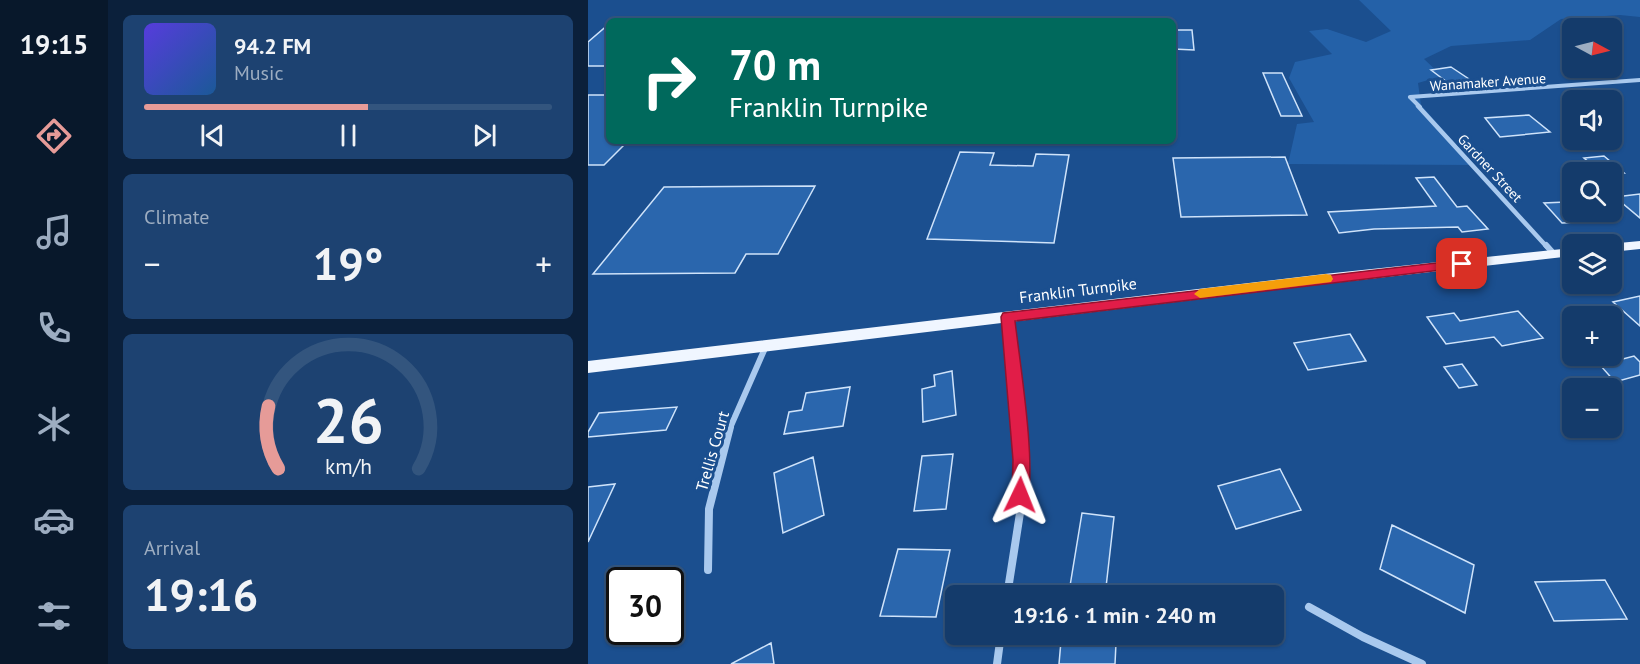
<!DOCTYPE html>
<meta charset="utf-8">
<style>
body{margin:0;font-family:"PT Sans",sans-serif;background:#1d4271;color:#f1f3f6;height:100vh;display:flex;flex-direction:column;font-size:22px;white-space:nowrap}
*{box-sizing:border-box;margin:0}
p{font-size:20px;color:#9dadc1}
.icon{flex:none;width:33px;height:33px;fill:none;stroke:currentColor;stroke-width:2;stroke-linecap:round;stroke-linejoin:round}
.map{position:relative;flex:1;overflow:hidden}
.side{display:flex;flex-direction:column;gap:15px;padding:15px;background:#0b203b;width:480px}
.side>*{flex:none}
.guide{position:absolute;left:18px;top:18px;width:570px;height:126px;border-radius:9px;box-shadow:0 2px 4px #0004,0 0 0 2px #33557e;background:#00695c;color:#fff;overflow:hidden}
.needle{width:39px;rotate:97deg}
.tools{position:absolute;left:974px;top:18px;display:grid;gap:12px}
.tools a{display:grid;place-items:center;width:60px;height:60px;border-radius:9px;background:#143b6b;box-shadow:0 2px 4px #0004,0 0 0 2px #33557e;font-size:30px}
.speed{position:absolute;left:18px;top:567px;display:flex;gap:12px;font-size:30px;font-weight:700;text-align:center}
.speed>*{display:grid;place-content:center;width:78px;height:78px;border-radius:50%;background:#143b6b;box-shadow:0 2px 4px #0004,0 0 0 2px #33557e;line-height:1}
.speed .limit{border:3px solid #111;border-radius:9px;background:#fff;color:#111}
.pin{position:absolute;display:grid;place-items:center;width:51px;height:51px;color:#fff;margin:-26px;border-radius:12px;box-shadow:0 3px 9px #0006}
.me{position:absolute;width:66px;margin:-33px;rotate:2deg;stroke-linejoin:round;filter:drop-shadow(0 0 4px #0008)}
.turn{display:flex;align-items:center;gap:21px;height:126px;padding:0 24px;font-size:27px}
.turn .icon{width:78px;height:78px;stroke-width:2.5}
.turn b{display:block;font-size:42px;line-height:51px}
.big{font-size:45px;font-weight:800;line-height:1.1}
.side .card{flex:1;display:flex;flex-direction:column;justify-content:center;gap:9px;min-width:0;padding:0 21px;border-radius:9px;background:#1d4271}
.side .dial{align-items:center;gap:0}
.dial svg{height:156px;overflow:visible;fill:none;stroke:#33557e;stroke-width:7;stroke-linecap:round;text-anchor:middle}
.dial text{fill:#f1f3f6;stroke:none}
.song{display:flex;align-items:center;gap:18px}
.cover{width:72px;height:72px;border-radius:9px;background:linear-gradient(135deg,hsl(250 70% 55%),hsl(210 70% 35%))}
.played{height:6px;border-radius:3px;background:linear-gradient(90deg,#e69b98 55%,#33557e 55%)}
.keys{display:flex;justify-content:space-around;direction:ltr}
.heat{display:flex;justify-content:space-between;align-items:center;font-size:33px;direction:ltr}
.trip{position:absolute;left:357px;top:585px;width:339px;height:60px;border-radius:9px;background:#143b6b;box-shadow:0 2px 4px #0004,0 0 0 2px #33557e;font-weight:800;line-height:60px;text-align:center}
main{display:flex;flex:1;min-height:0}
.tabs{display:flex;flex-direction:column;width:108px;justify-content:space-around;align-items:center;background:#08182b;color:#9dadc1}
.tabs .icon{width:42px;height:42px}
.tabs .active{color:#e69b98}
.tabs b{font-size:27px;color:#f1f3f6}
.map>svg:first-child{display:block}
</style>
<main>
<nav class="tabs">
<b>19:15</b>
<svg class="icon active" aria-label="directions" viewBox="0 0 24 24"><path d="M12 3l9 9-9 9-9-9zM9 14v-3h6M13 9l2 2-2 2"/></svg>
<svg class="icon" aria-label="music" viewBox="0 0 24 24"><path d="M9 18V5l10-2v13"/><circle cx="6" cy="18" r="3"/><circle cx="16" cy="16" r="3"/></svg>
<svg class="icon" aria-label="phone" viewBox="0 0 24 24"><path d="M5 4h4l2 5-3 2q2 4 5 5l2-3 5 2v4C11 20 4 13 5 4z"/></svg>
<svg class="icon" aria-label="climate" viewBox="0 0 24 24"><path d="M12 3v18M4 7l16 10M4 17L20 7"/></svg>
<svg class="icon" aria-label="car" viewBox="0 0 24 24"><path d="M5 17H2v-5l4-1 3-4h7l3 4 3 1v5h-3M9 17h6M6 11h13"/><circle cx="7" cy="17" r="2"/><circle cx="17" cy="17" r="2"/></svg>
<svg class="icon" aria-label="filters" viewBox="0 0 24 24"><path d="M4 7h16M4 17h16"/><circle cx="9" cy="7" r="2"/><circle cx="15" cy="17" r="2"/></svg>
</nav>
<section class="side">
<div class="card">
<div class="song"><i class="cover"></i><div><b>94.2 FM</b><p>Music</p></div></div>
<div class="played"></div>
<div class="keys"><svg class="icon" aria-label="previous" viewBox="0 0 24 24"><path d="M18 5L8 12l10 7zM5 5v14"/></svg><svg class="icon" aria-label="pause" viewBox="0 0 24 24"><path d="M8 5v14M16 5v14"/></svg><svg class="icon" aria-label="next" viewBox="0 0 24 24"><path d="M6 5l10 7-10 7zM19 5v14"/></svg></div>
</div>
<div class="card"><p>Climate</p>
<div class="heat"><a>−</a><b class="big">19°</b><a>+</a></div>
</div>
<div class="card dial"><svg viewBox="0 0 100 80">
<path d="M14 69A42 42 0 1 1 86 69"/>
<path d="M14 69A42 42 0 0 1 9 37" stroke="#e69b98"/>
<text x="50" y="56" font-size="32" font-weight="700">26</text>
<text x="50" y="72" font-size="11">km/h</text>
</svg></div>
<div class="card"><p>Arrival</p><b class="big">19:16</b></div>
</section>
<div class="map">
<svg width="1052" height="664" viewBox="0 0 1052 664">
<rect width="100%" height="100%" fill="#1b4f8f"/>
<path fill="#2461a8" d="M 771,0 L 1052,0 L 1052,17 L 1032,15 L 973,19 L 942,40 L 863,46 L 836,59 L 854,76 L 830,83 L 833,105 L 886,165 L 700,164 L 709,124 L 726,122 L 701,78 L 707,62 L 744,54 L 721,31 L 739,29 L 778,42 L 803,31 Z"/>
<path fill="#2a66ad" stroke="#cfe3fa" stroke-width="1.5" d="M 21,24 L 21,66 L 0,66 L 0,42 Z
M 585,30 L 604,30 L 606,50 L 585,49 Z
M 863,67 L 881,79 L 859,82 L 843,70 Z
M 675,73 L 694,73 L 714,116 L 693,116 Z
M 0,95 L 21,95 L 21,141 L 40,141 L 16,165 L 0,165 Z
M 941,115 L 962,132 L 912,137 L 897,118 Z
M 372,152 L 406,153 L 402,165 L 445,166 L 448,154 L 481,155 L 466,243 L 339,239 Z
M 1016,156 L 1036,173 L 1013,172 L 996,158 Z
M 697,157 L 719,215 L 593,217 L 585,158 Z
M 846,177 L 869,207 L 879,206 L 900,229 L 874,232 L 870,227 L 786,229 L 751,233 L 740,212 L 848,206 L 828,178 Z
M 227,186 L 190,254 L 158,254 L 147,273 L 5,274 L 76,187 Z
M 1052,194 L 1052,218 L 1027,197 Z
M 978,202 L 984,208 L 984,212 L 988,212 L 998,222 L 974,223 L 956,203 Z
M 1052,296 L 1052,326 L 1025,302 Z
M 930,311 L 955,338 L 914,346 L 906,337 L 858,344 L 839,317 L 866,313 L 872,321 Z
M 762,334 L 778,361 L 720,370 L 706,343 Z
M 1046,356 L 1052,362 L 1052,375 L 1027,382 L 1012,365 Z
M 874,364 L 889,385 L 871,388 L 856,367 Z
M 364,371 L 368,415 L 335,422 L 334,389 L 347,386 L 346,375 Z
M 262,387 L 255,426 L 196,434 L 201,412 L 214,410 L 218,393 Z
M 89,407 L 78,430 L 0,437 L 0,432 L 11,413 Z
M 365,454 L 358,509 L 326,511 L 334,456 Z
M 225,457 L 236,515 L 195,533 L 186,473 Z
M 692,469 L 713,510 L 648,529 L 630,486 Z
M 27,484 L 0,542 L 0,487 Z
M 494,513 L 526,517 L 517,596 L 481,592 Z
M 804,525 L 886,565 L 877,613 L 792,569 Z
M 310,549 L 362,550 L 348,617 L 292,616 Z
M 1017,580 L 1039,619 L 966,621 L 947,582 Z
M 473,641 L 528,643 L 527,664 L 471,664 Z
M 183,643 L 186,664 L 143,664 Z"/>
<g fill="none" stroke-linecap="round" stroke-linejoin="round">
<path stroke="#a9c9ee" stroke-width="4" d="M 822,97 L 1052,80
M 822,97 L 832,107"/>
<path stroke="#a9c9ee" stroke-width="4.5" d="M 830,106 L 959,247"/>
<path stroke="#a9c9ee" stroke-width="6" d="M 958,245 L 966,254
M 420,317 L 430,428
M 142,428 L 178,346"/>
<path stroke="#a9c9ee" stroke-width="8" d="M 120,570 L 121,509 L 142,427
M 419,596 L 432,513 L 433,460 L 430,427
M 721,607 L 775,637 L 834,664
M 409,664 L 413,634"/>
<path fill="#f0f6ff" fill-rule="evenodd" d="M 1052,241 L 1052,249 L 1023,252 L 1023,244 L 1020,244 Z
M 984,248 L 984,256 L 736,284 L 0,373 L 0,361 L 736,274 Z"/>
</g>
<path fill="#e11d48" stroke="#92132f" stroke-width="1.5" d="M 874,260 L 880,264 L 878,267 L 427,321 C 431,356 450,474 438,501 L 432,503 L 426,501 L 424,495 L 425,460 L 413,317 L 415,313 Z"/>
<path fill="#f59e0b" d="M 738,274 L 743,275 L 745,279 L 743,282 L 612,298 L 606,294 L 612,289 Z"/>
<g text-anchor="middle" stroke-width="6" stroke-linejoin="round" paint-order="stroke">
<g font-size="14" fill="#fff" stroke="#1b4f8f">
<text transform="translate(900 82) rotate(-4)" y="5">Wanamaker Avenue</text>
<text transform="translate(902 168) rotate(47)" y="5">Gardner Street</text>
</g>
<g font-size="16" fill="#fff" stroke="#1b4f8f">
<text transform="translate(490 290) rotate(-7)" y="6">Franklin Turnpike</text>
<text transform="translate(124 451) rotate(-74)" y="6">Trellis Court</text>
</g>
</g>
</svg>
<div class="tools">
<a><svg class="needle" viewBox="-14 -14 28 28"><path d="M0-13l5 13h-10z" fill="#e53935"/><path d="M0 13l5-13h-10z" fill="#9dadc1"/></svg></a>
<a><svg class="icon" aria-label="sound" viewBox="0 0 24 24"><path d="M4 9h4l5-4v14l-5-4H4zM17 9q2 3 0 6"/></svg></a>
<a><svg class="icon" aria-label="search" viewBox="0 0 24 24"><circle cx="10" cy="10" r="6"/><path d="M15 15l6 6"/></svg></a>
<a><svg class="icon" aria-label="layers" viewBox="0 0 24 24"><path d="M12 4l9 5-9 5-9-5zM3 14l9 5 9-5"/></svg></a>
<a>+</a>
<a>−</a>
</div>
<div class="speed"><div class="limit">30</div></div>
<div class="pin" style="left:874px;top:264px;background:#d93025"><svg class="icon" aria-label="arrive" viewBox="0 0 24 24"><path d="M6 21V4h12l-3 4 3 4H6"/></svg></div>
<svg class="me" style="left:432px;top:495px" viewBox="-20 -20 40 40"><path d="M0-17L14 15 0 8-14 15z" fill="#e11d48" stroke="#fff" stroke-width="4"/></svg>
<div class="trip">19:16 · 1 min · 240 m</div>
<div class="guide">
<div class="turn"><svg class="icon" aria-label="right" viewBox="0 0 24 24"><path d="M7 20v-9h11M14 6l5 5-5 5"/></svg><div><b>70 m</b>Franklin Turnpike</div></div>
</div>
</div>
</main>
